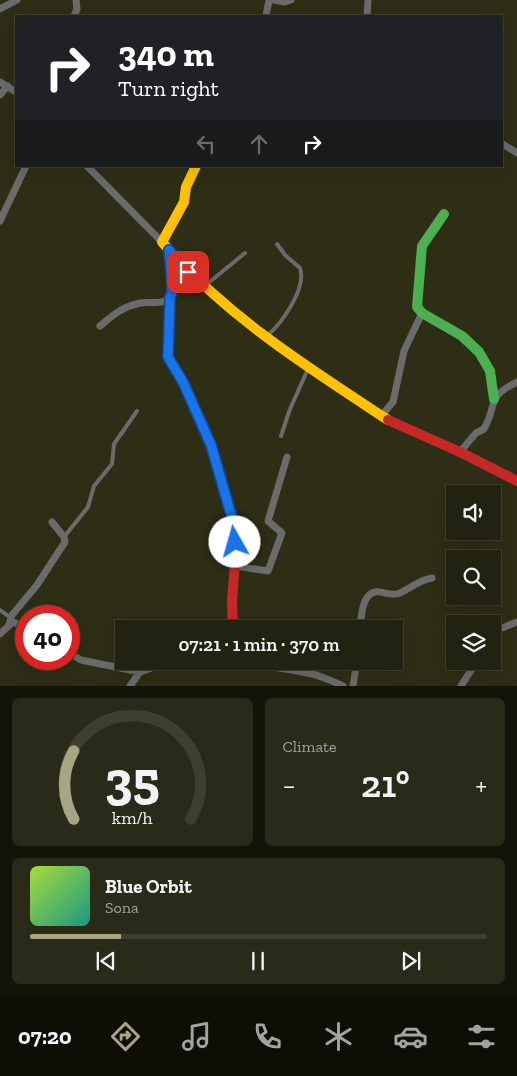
<!DOCTYPE html>
<meta charset="utf-8">
<style>
body{margin:0;font-family:"Zilla Slab",serif;background:#2a2a19;color:#f1f3f6;height:100vh;display:flex;flex-direction:column;font-size:19px;white-space:nowrap}
*{box-sizing:border-box;margin:0}
p{font-size:16px;color:#a2a49f}
.icon{flex:none;width:28px;height:28px;fill:none;stroke:currentColor;stroke-width:2;stroke-linecap:round;stroke-linejoin:round}
.map{position:relative;height:686px;overflow:hidden}
.panel{display:flex;flex-direction:column;gap:12px;padding:12px;background:#131309;flex:1}
.panel>*{flex:none}
.banner{position:absolute;left:15px;top:15px;width:488px;height:152px;border-radius:0px;box-shadow:0 5px 20px #0002,0 0 0 1px #3f3f30;background:#202124;color:#fff;overflow:hidden}
.fabs{position:absolute;left:446px;top:485px;display:grid;gap:10px}
.fabs a{display:grid;place-items:center;width:55px;height:55px;border-radius:0px;background:#222210;box-shadow:0 5px 20px #0002,0 0 0 1px #3f3f30;font-size:25px}
.speed{position:absolute;left:15px;top:605px;display:flex;gap:10px;font-size:25px;font-weight:700;text-align:center}
.speed>*{display:grid;place-content:center;width:65px;height:65px;border-radius:50%;background:#222210;box-shadow:0 5px 20px #0002,0 0 0 1px #3f3f30;line-height:1}
.speed .limit{border:8px solid #d22;background:#fff;color:#111}
.pin{position:absolute;display:grid;place-items:center;width:42px;height:42px;color:#fff;margin:-21px;border-radius:10px;box-shadow:0 2px 8px #0006}
.me{position:absolute;width:55px;margin:-28px;rotate:353deg;stroke-linejoin:round;filter:drop-shadow(0 0 4px #0008)}
.turn{display:flex;align-items:center;gap:18px;height:105px;padding:0 20px;font-size:22px}
.turn .icon{width:65px;height:65px;stroke-width:2.5}
.turn b{display:block;font-size:35px;line-height:42px}
.lanes{display:flex;align-items:center;height:48px;padding:0 20px;background:#0003;justify-content:center;gap:25px;direction:ltr}
.lanes .off{opacity:.35}
.big{font-size:38px;font-weight:600;line-height:1.1}
.panel .widget{flex:1;display:flex;flex-direction:column;justify-content:center;gap:8px;min-width:0;padding:0 18px;border-radius:8px;background:#2a2a19}
.panel .dial{align-items:center;gap:0}
.dial svg{height:130px;overflow:visible;fill:none;stroke:#3f3f30;stroke-width:7;stroke-linecap:round;text-anchor:middle}
.dial text{fill:#f1f3f6;stroke:none}
.song{display:flex;align-items:center;gap:15px}
.cover{width:60px;height:60px;border-radius:8px;background:linear-gradient(135deg,hsl(80 70% 55%),hsl(170 70% 35%))}
.played{height:5px;border-radius:2px;background:linear-gradient(90deg,#a5a684 20%,#3f3f30 20%)}
.keys{display:flex;justify-content:space-around;direction:ltr}
.heat{display:flex;justify-content:space-between;align-items:center;font-size:28px;direction:ltr}
.panel .tiles{flex:1;display:grid;gap:12px;grid-template-columns:1fr 1fr}
.widget:last-child{grid-column:span 2}
.trip{position:absolute;left:115px;top:620px;width:288px;height:50px;border-radius:0px;background:#222210;box-shadow:0 5px 20px #0002,0 0 0 1px #3f3f30;font-weight:600;line-height:50px;text-align:center}
.menu{display:flex;height:80px;justify-content:space-around;align-items:center;background:#0e0e06;color:#a2a49f}
.menu .icon{width:35px;height:35px}
.menu .on{color:#a5a684}
.menu b{font-size:22px;color:#f1f3f6}
.map>svg:first-child{display:block}
</style>
<div class="map">
<svg width="517" height="686" viewBox="0 0 517 686">
<rect width="100%" height="100%" fill="#2e2e16"/>
<g fill="none" stroke-linecap="round" stroke-linejoin="round">
<path stroke="#6b6b6c" stroke-width="4" d="M 206,285 L 245,253
M 267,336 C 282,323 307,288 300,268 L 285,255 L 277,244
M 281,436 L 290,409 L 308,369
M 64,537 L 88,507 L 94,486 L 112,464 L 114,444 L 137,411
M 0,610 L 11,618"/>
<path stroke="#6b6b6c" stroke-width="7" d="M 274,0 L 285,2 L 291,0
M 0,9 L 17,0
M 74,16 L 77,9 L 76,0
M 266,16 L 269,0
M 367,16 L 368,0
M 0,82 L 16,92
M 0,95 L 8,86
M 501,143 L 517,153
M 87,166 L 162,242
M 0,221 L 26,166
M 100,326 C 108,319 116,312 125,308 C 130,306 135,304 140,303 C 150,301 167,307 172,293 C 175,282 170,263 169,250
M 382,415 L 393,402 L 404,351 L 422,313
M 460,452 L 476,433 L 484,429 C 498,404 485,398 517,382
M 235,566 L 268,571 L 282,533 L 268,521 L 287,457
M 9,624 L 12,615 L 37,585 L 65,542 L 64,537 L 52,522
M 360,629 C 361,617 362,589 380,592 C 387,593 393,596 400,593 C 411,588 419,580 432,578
M 492,632 L 517,622
M 0,634 L 13,622 L 26,627
M 69,653 L 81,660 L 140,672
M 245,661 C 264,667 283,668 302,672 C 317,674 330,680 343,686
M 130,686 L 140,672 L 172,661
M 353,686 L 357,661
M 461,686 L 477,661"/>
<path stroke="#4caf50" stroke-width="10" d="M 444,214 L 422,246 L 417,307 L 422,313 L 462,336 L 479,352 L 490,371 L 494,399"/>
<path stroke="#ffc107" stroke-width="10" d="M 196,166 L 186,187 L 184,202 L 162,242 C 226,316 307,367 388,420"/>
<path stroke="#c62828" stroke-width="10" d="M 170,297 L 168,357 L 183,382 L 211,445 L 232,518 L 235,562 L 232,601 L 233,629
M 388,420 L 460,452 L 517,481"/>
</g>
<g fill="none" stroke-linecap="round" stroke-linejoin="round">
<g stroke="#114b97" stroke-width="12">
<path id="route" d="M 188,272 L 169,250 L 172,293 L 170,297 L 168,357 L 183,382 L 211,445 L 232,518 L 235,542"/>
</g>
<use href="#route" stroke="#1a73e8" stroke-width="9"/>
</g>
</svg>
<div class="fabs">
<a><svg class="icon" aria-label="sound" viewBox="0 0 24 24"><path d="M4 9h4l5-4v14l-5-4H4zM17 9q2 3 0 6"/></svg></a>
<a><svg class="icon" aria-label="search" viewBox="0 0 24 24"><circle cx="10" cy="10" r="6"/><path d="M15 15l6 6"/></svg></a>
<a><svg class="icon" aria-label="layers" viewBox="0 0 24 24"><path d="M12 4l9 5-9 5-9-5zM3 14l9 5 9-5"/></svg></a>
</div>
<div class="speed"><div class="limit">40</div></div>
<div class="pin" style="left:188px;top:272px;background:#d93025"><svg class="icon" aria-label="arrive" viewBox="0 0 24 24"><path d="M6 21V4h12l-3 4 3 4H6"/></svg></div>
<svg class="me" style="left:235px;top:542px" viewBox="-20 -20 40 40"><circle r="19" fill="#fff"/><path d="M0-13L10 11 0 6-10 11z" fill="#1a73e8"/></svg>
<div class="trip">07:21 · 1 min · 370 m</div>
<div class="banner">
<div class="turn"><svg class="icon" aria-label="right" viewBox="0 0 24 24"><path d="M7 20v-9h11M14 6l5 5-5 5"/></svg><div><b>340 m</b>Turn right</div></div>
<div class="lanes"><svg class="icon off" aria-label="left" viewBox="0 0 24 24"><path d="M17 20v-9H6M10 6l-5 5 5 5"/></svg><svg class="icon off" aria-label="ahead" viewBox="0 0 24 24"><path d="M12 20V5M6 11l6-6 6 6"/></svg><svg class="icon" aria-label="right" viewBox="0 0 24 24"><path d="M7 20v-9h11M14 6l5 5-5 5"/></svg></div>
</div>
</div>
<section class="panel">
<div class="tiles">
<div class="widget dial"><svg viewBox="0 0 100 80">
<path d="M14 69A42 42 0 1 1 86 69"/>
<path d="M14 69A42 42 0 0 1 14 27" stroke="#a5a684"/>
<text x="50" y="56" font-size="32" font-weight="700">35</text>
<text x="50" y="72" font-size="11">km/h</text>
</svg></div>
<div class="widget"><p>Climate</p>
<div class="heat"><a>−</a><b class="big">21°</b><a>+</a></div>
</div>
<div class="widget">
<div class="song"><i class="cover"></i><div><b>Blue Orbit</b><p>Sona</p></div></div>
<div class="played"></div>
<div class="keys"><svg class="icon" aria-label="previous" viewBox="0 0 24 24"><path d="M18 5L8 12l10 7zM5 5v14"/></svg><svg class="icon" aria-label="pause" viewBox="0 0 24 24"><path d="M8 5v14M16 5v14"/></svg><svg class="icon" aria-label="next" viewBox="0 0 24 24"><path d="M6 5l10 7-10 7zM19 5v14"/></svg></div>
</div>
</div>
</section>
<nav class="menu">
<b>07:20</b>
<svg class="icon on" aria-label="directions" viewBox="0 0 24 24"><path d="M12 3l9 9-9 9-9-9zM9 14v-3h6M13 9l2 2-2 2"/></svg>
<svg class="icon" aria-label="music" viewBox="0 0 24 24"><path d="M9 18V5l10-2v13"/><circle cx="6" cy="18" r="3"/><circle cx="16" cy="16" r="3"/></svg>
<svg class="icon" aria-label="phone" viewBox="0 0 24 24"><path d="M5 4h4l2 5-3 2q2 4 5 5l2-3 5 2v4C11 20 4 13 5 4z"/></svg>
<svg class="icon" aria-label="climate" viewBox="0 0 24 24"><path d="M12 3v18M4 7l16 10M4 17L20 7"/></svg>
<svg class="icon" aria-label="car" viewBox="0 0 24 24"><path d="M5 17H2v-5l4-1 3-4h7l3 4 3 1v5h-3M9 17h6M6 11h13"/><circle cx="7" cy="17" r="2"/><circle cx="17" cy="17" r="2"/></svg>
<svg class="icon" aria-label="filters" viewBox="0 0 24 24"><path d="M4 7h16M4 17h16"/><circle cx="9" cy="7" r="2"/><circle cx="15" cy="17" r="2"/></svg>
</nav>
